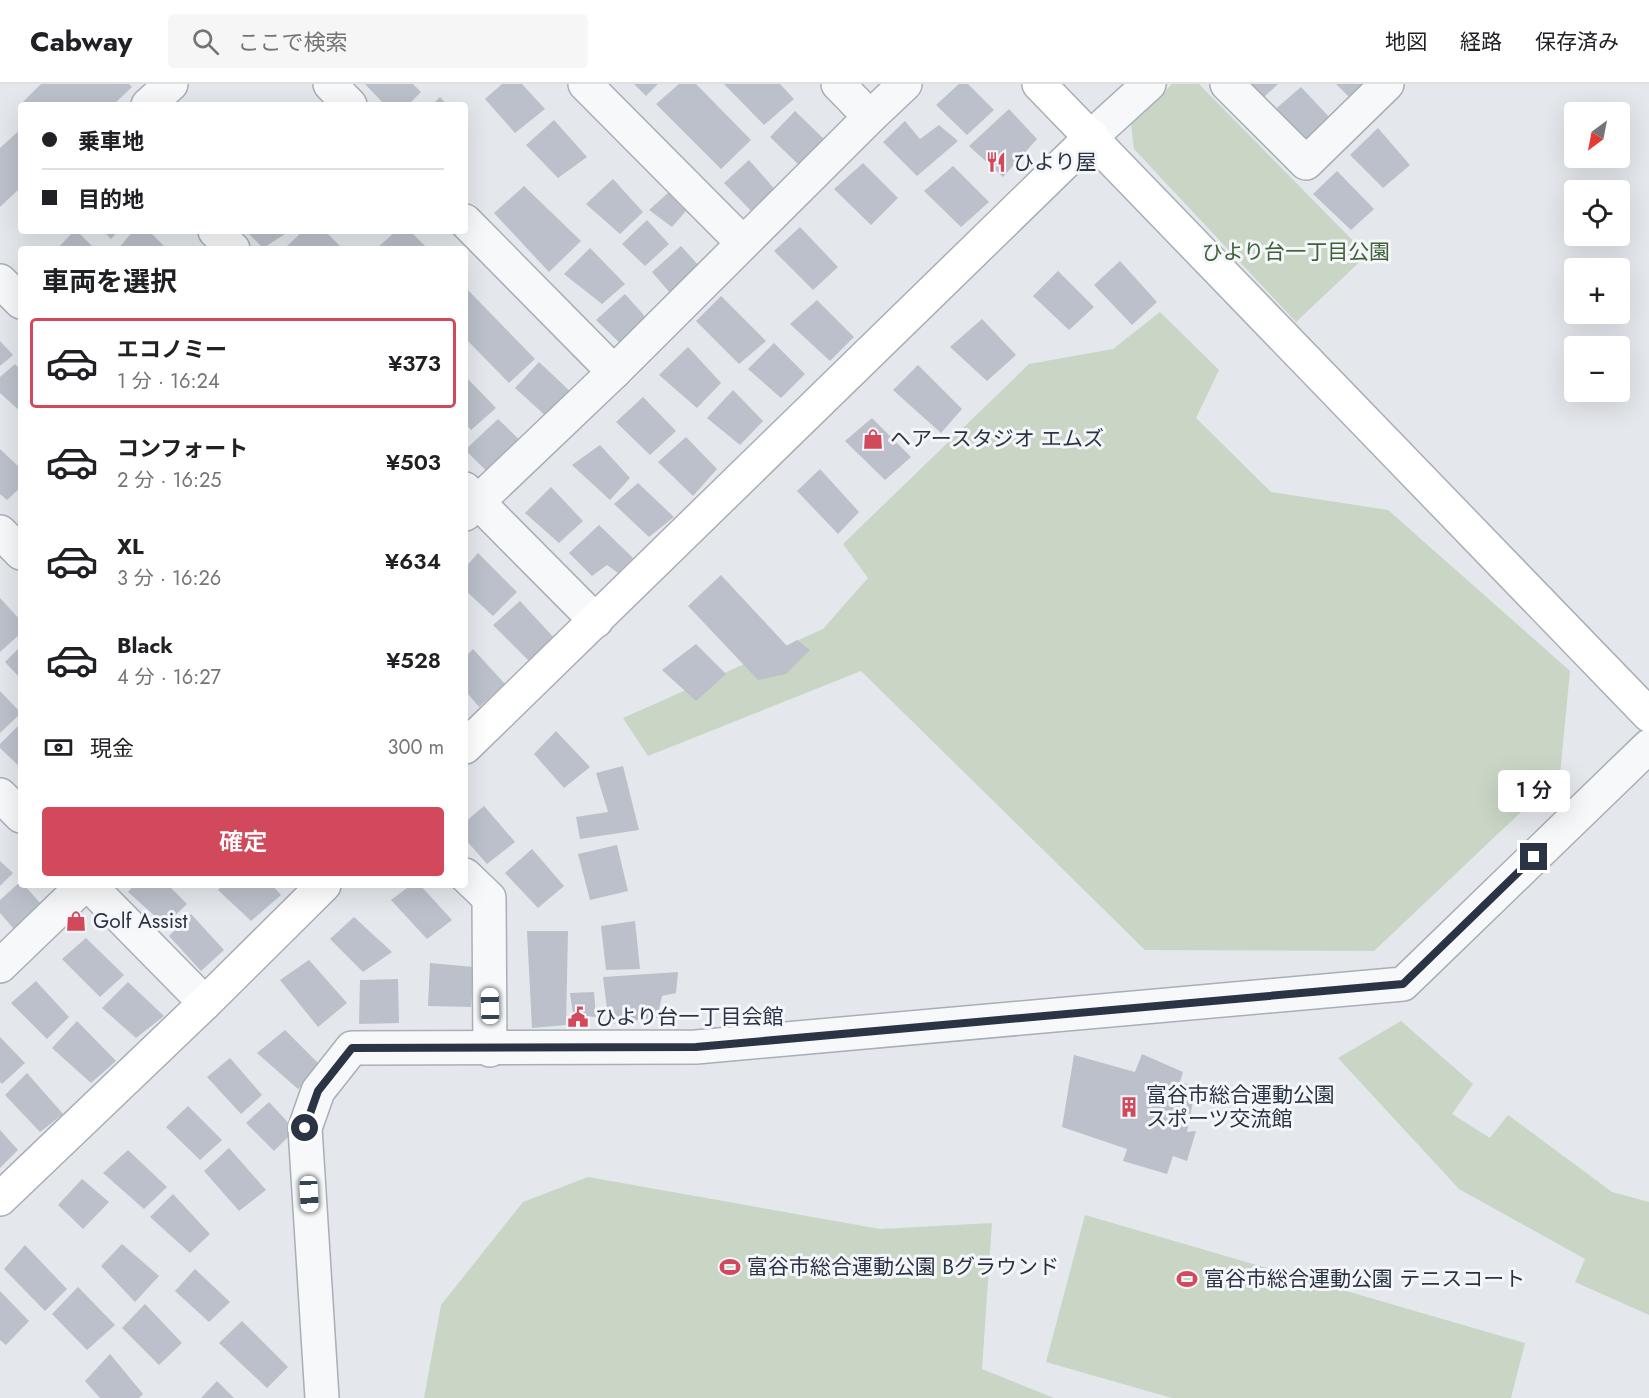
<!DOCTYPE html>
<html lang="ja">
<meta charset="utf-8">
<style>
body{margin:0;font-family:Jost,"Noto Sans JP",sans-serif;background:#f6f6f6;color:#202124;height:100vh;display:flex;flex-direction:column;font-size:22px;white-space:nowrap}
*{box-sizing:border-box;margin:0}
p{font-size:20px;color:#757577}
.icon{flex:none;width:33px;height:33px;fill:none;stroke:currentColor;stroke-width:2;stroke-linecap:round;stroke-linejoin:round}
.map{position:relative;flex:1;overflow:hidden}
.drawer{position:absolute;left:18px;top:162px;width:450px;height:642px;display:flex;flex-direction:column;background:#fff;border-radius:6px;box-shadow:0 6px 24px #0002}
.drawer>*{flex:none}
.top-card{position:absolute;left:18px;top:18px;width:450px;height:132px;border-radius:6px;box-shadow:0 6px 24px #0002;display:grid;align-content:center;height:132px;padding:0 24px;background:#fff}
.needle{width:39px;rotate:212deg}
.controls{position:absolute;left:1564px;top:18px;display:grid;gap:12px}
.controls a{display:grid;place-items:center;width:66px;height:66px;border-radius:6px;background:#fff;box-shadow:0 6px 24px #0002;font-size:30px}
.end{position:absolute;width:27px;height:27px;margin:-14px;border:8px solid #2b3445;background:#fff;box-shadow:0 0 0 3px #fff}
.from{border-radius:50%}
.bubble{position:absolute;height:42px;border-radius:6px;background:#fff;box-shadow:0 6px 24px #0002;font-size:20px;font-weight:600;line-height:42px;text-align:center}
.car{position:absolute;width:18px;height:36px;margin:-18px -9px;border-radius:8px;box-shadow:0 0 4px 2px #0007;background:linear-gradient(#fff 24%,#345 0 40%,#fff 0 76%,#345 0 86%,#fff 0)}
.top-card b{display:flex;align-items:center;gap:21px;height:57px;font-size:22px}
.top-card b+b{border-top:2px solid #e0e0e0}
.top-card i{width:15px;height:15px;background:#202124}
ul{padding:0;list-style:none}
li{display:flex;align-items:center;gap:18px;height:90px;margin:0 12px 9px;padding:0 12px;border:3px solid transparent;border-radius:6px}
li div{flex:1}
li b{display:block;font-size:22px}
li em{font-style:normal;font-weight:600}
li.current{border-color:#d1495b}
li>.icon{width:54px;height:54px;stroke-width:1.5}
h2{padding:0 24px;font-size:27px;line-height:72px}
.pay{display:flex;align-items:center;gap:15px;height:66px;padding:0 24px;font-size:22px}
.pay p{margin-inline-start:auto}
.primary-button{display:flex;gap:12px;margin-top:auto;padding:12px 24px}
.primary-button a{flex:1;height:69px;border-radius:6px;background:#d1495b;color:#fff;font-size:24px;font-weight:600;line-height:69px;text-align:center}
header{display:flex;align-items:center;gap:36px;box-sizing:border-box;height:84px;padding:0 30px;background:#fff;border-bottom:2px solid #e0e0e0}
header strong{font-size:28px}
nav{display:flex;gap:33px;margin-inline-start:auto;font-size:21px}
.search{width:420px;height:54px;background:#f6f6f6;display:flex;align-items:center;gap:15px;box-sizing:border-box;padding:0 21px;border-radius:6px;color:#757577;font-size:22px}
.map>svg:first-child{display:block}
.green{fill:#c9d6c5}
.building{fill:#bbc0ca}
.lines{fill:none;stroke-linecap:round;stroke-linejoin:round}
.street-casing{stroke:#a9aeb7;stroke-width:36}
.secondary-casing{stroke:#a9aeb7;stroke-width:36}
.street{stroke:#f7f8fa;stroke-width:33}
.secondary{stroke:#fff;stroke-width:33}
.route{stroke:#2b3445;stroke-width:8}
.labels{text-anchor:middle;stroke-width:6;stroke-linejoin:round;paint-order:stroke}
.poi-label{font-size:21px;fill:#2b3445;stroke:#f4f6f9;text-anchor:start}
.park-label{font-size:21px;fill:#3f6138;stroke:#f4f6f9}
</style>
<header>
<strong>Cabway</strong>
<div class="search"><svg class="icon" aria-label="search" viewBox="0 0 24 24"><circle cx="10" cy="10" r="6"/><path d="M15 15l6 6"/></svg>ここで検索</div>
<nav><a>地図</a><a>経路</a><a>保存済み</a></nav>
</header>
<div class="map">
<svg width="1649" height="1314" viewBox="0 0 1649 1314">
<rect width="100%" height="100%" fill="#e4e7ec"/>
<!-- green -->
<g class="green">
<path d="M1172 0H1199L1367 171 1296 238 1134 65 1131 40Z"/>
<path d="M1160 228 1219 286 1196 334 1271 408 1388 426 1570 587 1560 691 1374 867 1145 866 861 587 648 672 623 634 823 545 868 494 843 460 1029 280 1113 265Z"/>
<path d="M1401 937 1473 1000 1452 1030 1490 1054 1508 1031 1612 1108 1649 1118V1231L1575 1198 1585 1175 1459 1105 1338 974Z"/>
<path d="M588 1093 880 1145 992 1139 982 1285 1054 1314H424L441 1221 523 1118Z"/>
<path d="M1085 1131 1525 1259 1511 1314H1172L1046 1278Z"/>
</g>
<!-- building -->
<g class="building">
<path d="M41 0H129L132 3 113 21H24L22 19Z"/>
<path d="M365 0H413L421 8 408 21H385Z"/>
<path d="M502 0H522L545 25 515 49 485 15Z"/>
<path d="M634 0H658L646 12Z"/>
<path d="M679 0H696L751 56 721 85 656 20Z"/>
<path d="M724 0H780L794 15 764 41Z"/>
<path d="M959 0H968L994 26 967 51 936 21Z"/>
<path d="M1251 0H1278L1264 13Z"/>
<path d="M1336 0H1370L1352 16Z"/>
<path d="M1301 3 1331 35 1305 58 1272 28Z"/>
<path d="M440 13 447 21H432Z"/>
<path d="M1009 25 1037 55 1003 93 969 62Z"/>
<path d="M795 27 828 59 802 84 770 53Z"/>
<path d="M554 36 587 73 558 94 526 61Z"/>
<path d="M905 37 920 55 939 41 958 57 917 92 883 58Z"/>
<path d="M1378 44 1410 81 1383 104 1350 71Z"/>
<path d="M21 45V103L0 123V64Z"/>
<path d="M749 76 778 109 755 131 724 99Z"/>
<path d="M863 79 898 114 871 141 834 105Z"/>
<path d="M953 82 989 118 961 143 924 107Z"/>
<path d="M1337 87 1374 125 1351 146 1313 110Z"/>
<path d="M613 95 643 128 620 150 586 120Z"/>
<path d="M524 102 581 157 549 188 494 129Z"/>
<path d="M668 109 686 127 672 143 649 126Z"/>
<path d="M647 136 669 160 645 182 622 160Z"/>
<path d="M800 143 838 183 813 206 774 167Z"/>
<path d="M74 147H77L95 165H57Z"/>
<path d="M103 147H118L111 155Z"/>
<path d="M133 147H149L167 165H118Z"/>
<path d="M246 147H290L263 164Z"/>
<path d="M303 147H325L343 165H290L287 162Z"/>
<path d="M396 147H410L428 165H376Z"/>
<path d="M681 162 701 184 671 210 652 188Z"/>
<path d="M590 164 625 200 602 220 564 190Z"/>
<path d="M1120 177 1157 218 1132 241 1094 201Z"/>
<path d="M1058 187 1094 223 1069 246 1033 212Z"/>
<path d="M465 203 535 275 509 299 465 254Z"/>
<path d="M625 210 649 237 621 260 596 236Z"/>
<path d="M721 212 766 257 739 280 696 237Z"/>
<path d="M817 216 854 253 830 277 790 240Z"/>
<path d="M982 235 1016 271 987 297 950 263Z"/>
<path d="M0 257 13 271 0 282Z"/>
<path d="M774 259 805 290 781 314 748 285Z"/>
<path d="M688 263 721 299 697 324 659 291Z"/>
<path d="M539 278 574 311 548 334 515 304Z"/>
<path d="M15 280 21 286V328L0 309V293Z"/>
<path d="M918 281 962 325 941 349 893 306Z"/>
<path d="M465 292 496 324 471 346 465 339Z"/>
<path d="M733 306 763 337 740 361 707 334Z"/>
<path d="M643 313 676 347 650 371 616 338Z"/>
<path d="M872 334 911 373 885 396 845 357Z"/>
<path d="M498 335 528 364 494 394 465 366Z"/>
<path d="M686 353 717 385 693 412 658 378Z"/>
<path d="M600 361 630 394 610 416 572 381Z"/>
<path d="M0 365 21 385V403L7 416 0 410Z"/>
<path d="M820 385 859 428 838 450 797 407Z"/>
<path d="M638 399 674 433 649 453 614 420Z"/>
<path d="M551 403 583 437 559 459 525 429Z"/>
<path d="M599 441 633 474 618 489 607 481 592 492 569 469Z"/>
<path d="M478 469 517 508 493 532 465 506V484Z"/>
<path d="M721 491 787 562 797 556 810 566 786 590 758 596 688 522Z"/>
<path d="M0 514 21 537V549L0 568Z"/>
<path d="M520 517 557 557 531 579 493 541Z"/>
<path d="M696 560 726 590 696 617 662 586Z"/>
<path d="M21 562V595L5 578Z"/>
<path d="M473 565 505 600 479 623 465 606V573Z"/>
<path d="M0 607 21 629 0 649Z"/>
<path d="M21 639V684L0 664V660Z"/>
<path d="M556 647 590 683 564 704 534 670Z"/>
<path d="M623 682 639 746 580 755 576 733 608 728 596 689Z"/>
<path d="M484 722 515 758 487 780 465 755V738Z"/>
<path d="M617 761 628 807 590 816 578 770Z"/>
<path d="M532 765 564 802 538 824 505 789Z"/>
<path d="M0 777 13 789 0 802Z"/>
<path d="M21 797V801H24L50 830 21 853 0 829V816Z"/>
<path d="M134 801H168L187 820 165 841 128 808Z"/>
<path d="M223 801H272L281 811 251 837 218 806Z"/>
<path d="M411 801H420L452 836 427 855 391 816Z"/>
<path d="M191 830 224 866 201 887 169 852Z"/>
<path d="M354 833 392 868 363 888 330 855Z"/>
<path d="M635 837 640 885 606 886 601 842Z"/>
<path d="M527 847H568L566 941 532 944Z"/>
<path d="M86 854 124 891 100 913 62 875Z"/>
<path d="M309 876 347 919 318 943 280 896Z"/>
<path d="M430 879 474 883 471 923 428 922Z"/>
<path d="M678 888 676 909 662 912 657 934 609 940 603 893Z"/>
<path d="M398 895 399 939 359 940 360 896Z"/>
<path d="M36 897 69 933 47 955 11 919Z"/>
<path d="M128 898 164 932 136 954 102 924Z"/>
<path d="M594 908 596 933 573 931 570 909Z"/>
<path d="M77 937 116 977 91 999 52 964Z"/>
<path d="M285 946 322 983 298 1005 257 969Z"/>
<path d="M0 953 25 979 2 1000 0 998Z"/>
<path d="M1142 970 1183 988 1180 998 1196 1002 1187 1048 1196 1047 1187 1077 1173 1072 1167 1090 1123 1077 1127 1065 1062 1043 1074 971 1135 988Z"/>
<path d="M230 974 262 1011 241 1030 207 993Z"/>
<path d="M27 989 63 1030 40 1048 5 1011Z"/>
<path d="M269 1018 295 1046 274 1067 246 1039Z"/>
<path d="M188 1022 222 1056 200 1076 166 1043Z"/>
<path d="M0 1046 18 1066 0 1084Z"/>
<path d="M229 1064 266 1106 239 1127 204 1087Z"/>
<path d="M128 1066 167 1103 144 1125 103 1089Z"/>
<path d="M82 1095 109 1118 83 1145 58 1121Z"/>
<path d="M173 1110 210 1150 190 1169 150 1133Z"/>
<path d="M122 1160 159 1192 135 1218 101 1182Z"/>
<path d="M25 1161 67 1205 45 1227 4 1185Z"/>
<path d="M195 1185 230 1218 209 1238 175 1207Z"/>
<path d="M78 1203 115 1241 87 1266 52 1230Z"/>
<path d="M0 1207 29 1237 6 1261 0 1256Z"/>
<path d="M145 1220 182 1259 159 1281 122 1244Z"/>
<path d="M242 1237 288 1283 267 1304 219 1259Z"/>
<path d="M110 1270 143 1310 139 1314H100L85 1297Z"/>
<path d="M217 1297 234 1314H201Z"/>
</g>
<g class="lines">
<!-- street casing -->
<g class="street-casing">
<g id="street">
<path d="M330 0 350 21"/>
<path d="M585 0 742 158"/>
<path d="M1227 0 1306 79 1387 0"/>
<path d="M148 21 171 0"/>
<path d="M870 33 905 0"/>
<path d="M1092 52 1149 0"/>
<path d="M465 137 614 288"/>
<path d="M215 147 233 165"/>
<path d="M0 197 21 218"/>
<path d="M465 405 596 537"/>
<path d="M465 430 614 288 870 33 838 0"/>
<path d="M0 448 21 469"/>
<path d="M0 711 21 732"/>
<path d="M465 791 489 814 490 966"/>
<path d="M89 801 205 919"/>
<path d="M0 882 84 801"/>
<path d="M322 1314 305 1044 318 1007 352 964 696 963 1403 900 1649 662"/>
</g>
</g>
<!-- secondary casing -->
<g class="secondary-casing">
<g id="secondary">
<path d="M1039 0 1649 631"/>
<path d="M465 663 1092 52"/>
<path d="M0 1115 205 919 324 801"/>
</g>
</g>
<!-- street -->
<use href="#street" class="street"/>
<!-- secondary -->
<use href="#secondary" class="secondary"/>
</g>
<g class="lines">
<!-- route -->
<path class="route" d="M305 1044 318 1007 352 964 696 963 1403 900 1534 773"/>
</g>
<!-- icons -->
<defs>
<g id="restaurant-bare" transform="scale(1.62)"><path d="M-5-6h1v4h1v-4h1v4h1v-4h1v5L-1.5 .5V6h-2V.5L-5-1ZM5-6V6H3V1.5H1.5Q1.5-4 5-6Z" fill="#d1495b" stroke="#f4f6f9" stroke-width="2.5" paint-order="stroke"/></g>
<g id="shop-bare" transform="scale(1.62)"><path d="M-5-2.5h2.3a2.7 3.5 0 0 1 5.4 0H5L5.5 6h-11ZM-1.5-2.5h3a1.5 2.3 0 0 0-3 0Z" fill="#d1495b" stroke="#f4f6f9" stroke-width="2.5" paint-order="stroke"/></g>
<g id="civic-bare" transform="scale(1.62)"><path d="M-.6-6.5H3V-4.5H.6V-3L4-1V1h2V6H-6V1h2V-1L-.6-3ZM-1.2 2.5V6h2.4V2.5Z" fill="#d1495b" stroke="#f4f6f9" stroke-width="2.5" paint-order="stroke"/></g>
<g id="building-bare" transform="scale(1.62)"><path d="M-4-6H4V6H1V3H-1V6H-4ZM-2.5-4.3h1.7v1.8h-1.7ZM.8-4.3h1.7v1.8H.8ZM-2.5-1h1.7V.8h-1.7ZM.8-1h1.7V.8H.8Z" fill="#d1495b" stroke="#f4f6f9" stroke-width="2.5" paint-order="stroke"/></g>
<g id="stadium-bare" transform="scale(1.62)"><path d="M0-5a6.5 5 0 1 0 0 10a6.5 5 0 1 0 0-10ZM-3.5-1.8h7v3.6h-7Z" fill="#d1495b" stroke="#f4f6f9" stroke-width="2.5" paint-order="stroke"/></g>
</defs>
<g fill-rule="evenodd">
<use href="#restaurant-bare" x="996" y="78"/>
<use href="#shop-bare" x="873" y="355"/>
<use href="#shop-bare" x="76" y="837"/>
<use href="#civic-bare" x="578" y="933"/>
<use href="#building-bare" x="1129" y="1023"/>
<use href="#stadium-bare" x="730" y="1183"/>
<use href="#stadium-bare" x="1187" y="1195"/>
</g>
<g class="labels">
<!-- poi labels -->
<g class="poi-label">
<text x="1013" y="85">ひより屋</text>
<text x="890" y="362">ヘアースタジオ エムズ</text>
<text x="93" y="844">Golf Assist</text>
<text x="595" y="940">ひより台一丁目会館</text>
<text x="1146" y="1018">富谷市総合運動公園<tspan x="1146" dy="24">スポーツ交流館</tspan></text>
<text x="747" y="1190">富谷市総合運動公園 Bグラウンド</text>
<text x="1204" y="1202">富谷市総合運動公園 テニスコート</text>
</g>
<!-- park labels -->
<g class="park-label">
<text x="1296" y="175">ひより台一丁目公園</text>
</g>
</g>
</svg>
<div class="controls">
<a><svg class="needle" viewBox="-14 -14 28 28"><path d="M0-13l5 13h-10z" fill="#e53935"/><path d="M0 13l5-13h-10z" fill="#757577"/></svg></a>
<a><svg class="icon" aria-label="locate" viewBox="0 0 24 24"><circle cx="12" cy="12" r="6"/><path d="M12 2v4M12 18v4M2 12h4M18 12h4"/></svg></a>
<a>+</a>
<a>−</a>
</div>
<i class="end from" style="left:305px;top:1044px"></i>
<i class="end" style="left:1534px;top:773px"></i>
<div class="bubble" style="left:1498px;top:686px;width:72px">1 分</div>
<i class="car" style="left:490px;top:922px;rotate:359deg"></i>
<i class="car" style="left:309px;top:1110px;rotate:177deg"></i>
<div class="top-card">
<b><i class="from"></i>乗車地</b>
<b><i></i>目的地</b>
</div>
<section class="drawer">
<h2>車両を選択</h2>
<ul>
<li class="current"><svg class="icon" aria-label="car" viewBox="0 0 24 24"><path d="M5 17H2v-5l4-1 3-4h7l3 4 3 1v5h-3M9 17h6M6 11h13"/><circle cx="7" cy="17" r="2"/><circle cx="17" cy="17" r="2"/></svg><div><b>エコノミー</b><p>1 分 · 16:24</p></div><em>¥373</em></li>
<li><svg class="icon" aria-label="car" viewBox="0 0 24 24"><path d="M5 17H2v-5l4-1 3-4h7l3 4 3 1v5h-3M9 17h6M6 11h13"/><circle cx="7" cy="17" r="2"/><circle cx="17" cy="17" r="2"/></svg><div><b>コンフォート</b><p>2 分 · 16:25</p></div><em>¥503</em></li>
<li><svg class="icon" aria-label="car" viewBox="0 0 24 24"><path d="M5 17H2v-5l4-1 3-4h7l3 4 3 1v5h-3M9 17h6M6 11h13"/><circle cx="7" cy="17" r="2"/><circle cx="17" cy="17" r="2"/></svg><div><b>XL</b><p>3 分 · 16:26</p></div><em>¥634</em></li>
<li><svg class="icon" aria-label="car" viewBox="0 0 24 24"><path d="M5 17H2v-5l4-1 3-4h7l3 4 3 1v5h-3M9 17h6M6 11h13"/><circle cx="7" cy="17" r="2"/><circle cx="17" cy="17" r="2"/></svg><div><b>Black</b><p>4 分 · 16:27</p></div><em>¥528</em></li>
</ul>
<div class="pay"><svg class="icon" aria-label="cash" viewBox="0 0 24 24"><path d="M3 7h18v10H3z"/><circle cx="12" cy="12" r="2"/></svg>現金<p>300 m</p></div>
<div class="primary-button"><a>確定</a></div>
</section>
</div>
